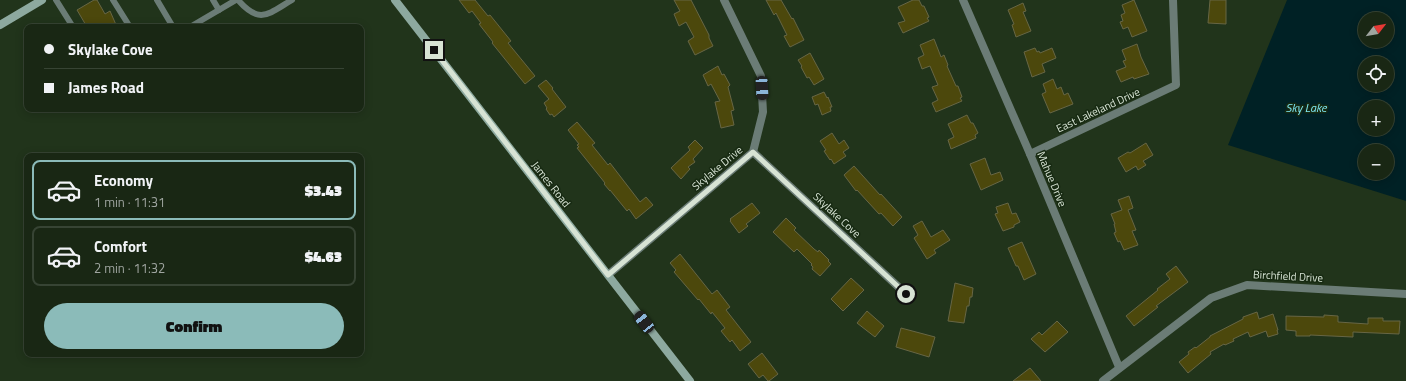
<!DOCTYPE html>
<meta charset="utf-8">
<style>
body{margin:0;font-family:"Titillium Web",sans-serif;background:#222f1d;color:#f1f3f6;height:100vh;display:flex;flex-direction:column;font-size:15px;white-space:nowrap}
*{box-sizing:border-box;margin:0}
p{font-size:13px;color:#9fa5a0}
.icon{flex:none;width:22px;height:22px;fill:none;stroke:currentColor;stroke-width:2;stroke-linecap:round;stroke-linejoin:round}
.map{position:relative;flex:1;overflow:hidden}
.side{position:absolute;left:24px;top:153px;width:340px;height:204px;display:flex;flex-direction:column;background:#192714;border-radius:8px;box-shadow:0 2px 10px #0003,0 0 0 1px #374434}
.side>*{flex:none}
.banner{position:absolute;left:24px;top:24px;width:340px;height:88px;border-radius:8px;box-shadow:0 2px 10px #0003,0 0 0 1px #374434;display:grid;align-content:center;height:88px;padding:0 20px;background:#192714}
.needle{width:26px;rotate:59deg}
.buttons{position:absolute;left:1358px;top:12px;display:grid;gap:8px}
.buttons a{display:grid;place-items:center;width:36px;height:36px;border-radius:50%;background:#192714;box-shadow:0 2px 10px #0003,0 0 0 1px #374434;font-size:20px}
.end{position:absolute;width:18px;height:18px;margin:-9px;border:5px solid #d7e3d4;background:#111;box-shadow:0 0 0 2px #111}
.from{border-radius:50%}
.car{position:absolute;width:12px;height:24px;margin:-12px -6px;border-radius:5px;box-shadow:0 0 3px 1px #0007;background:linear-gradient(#222 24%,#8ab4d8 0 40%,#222 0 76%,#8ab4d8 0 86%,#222 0)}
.banner b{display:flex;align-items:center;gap:14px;height:38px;font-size:15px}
.banner b+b{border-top:1px solid #374434}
.banner i{width:10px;height:10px;background:#f1f3f6}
ul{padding:7px 0 0;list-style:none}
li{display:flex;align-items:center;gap:12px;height:60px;margin:0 8px 6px;padding:0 12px;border:2px solid #374434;border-radius:8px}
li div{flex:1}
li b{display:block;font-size:15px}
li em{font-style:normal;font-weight:800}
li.selected{border-color:#8bbbb9}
li>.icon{width:36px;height:36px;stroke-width:1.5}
.button{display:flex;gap:8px;margin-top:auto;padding:8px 20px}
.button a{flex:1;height:46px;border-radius:24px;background:#8bbbb9;color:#111;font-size:16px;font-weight:800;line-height:46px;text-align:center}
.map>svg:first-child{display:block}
.water{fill:#002125;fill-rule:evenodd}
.building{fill:#4c480c;stroke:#676645}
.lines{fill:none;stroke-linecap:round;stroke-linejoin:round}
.service{stroke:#6b7c76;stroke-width:6}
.minor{stroke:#6b7c76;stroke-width:8}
.secondary{stroke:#8da99f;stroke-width:8}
.route{stroke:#d7e3d4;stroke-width:5}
.labels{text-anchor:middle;stroke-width:3;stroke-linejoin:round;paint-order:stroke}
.street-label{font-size:11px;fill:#d7e3d4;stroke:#172a12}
.water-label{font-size:12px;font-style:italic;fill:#7febf8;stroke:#172a12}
</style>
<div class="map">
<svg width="1406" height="381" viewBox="0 0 1406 381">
<rect width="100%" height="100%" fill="#21341b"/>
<!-- water -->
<path class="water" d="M1287 0H1406V201L1228 145ZM1365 19H1387V41H1365ZM1365 63H1387V85H1365ZM1365 107H1387V129H1365ZM1365 151H1387V173H1365Z"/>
<!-- building -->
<g class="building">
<path d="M94 0H97L105 14 110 11 117 27H87L77 10Z"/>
<path d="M459 0H475L488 16 490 15 511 41 508 43 535 76 525 84 492 43 493 42 479 24 481 23 472 11 469 13Z"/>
<path d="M674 0H691L709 35V38L713 46 695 55 688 41 694 37 686 22 679 26 674 14 680 11Z"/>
<path d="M766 0H781L792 19 793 18 804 40 790 47 784 36 787 35 776 13 774 15Z"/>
<path d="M913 0H919L922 6H924L929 17 927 18 929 21 903 33 898 23 905 21 898 7Z"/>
<path d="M1134 0 1147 31 1132 37 1128 27 1123 29 1120 22 1123 21 1121 15 1125 13 1122 5Z"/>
<path d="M1210 0H1226V24L1208 23Z"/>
<path d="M1023 3 1026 11 1023 12 1031 31 1016 37 1012 25 1014 24 1008 10Z"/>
<path d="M934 39 941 57 944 55 948 65 947 66 956 86H958L962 97 960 98 962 101 936 112 932 103 938 100 932 87 938 85 930 66 922 69 918 58 924 55 920 45Z"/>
<path d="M1137 44 1141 57 1149 74 1134 79 1133 77 1121 82 1116 71 1126 67 1123 61 1126 60 1122 50Z"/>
<path d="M1035 48 1037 52 1039 51 1040 53 1052 48 1056 58 1042 64 1045 72 1032 77 1024 52Z"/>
<path d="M810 53 824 79 814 85 809 77 807 78 801 67 802 66 798 60Z"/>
<path d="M718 66 722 75 724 74 730 85 728 87 734 110 731 111 734 125 721 128 715 102 720 101 711 84 708 86 703 75Z"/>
<path d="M1053 79 1057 89 1061 87 1064 95 1068 93 1073 104 1050 113 1042 94 1046 92 1043 84Z"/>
<path d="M546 80 553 88 552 89 566 107 554 117 552 114 550 115 546 109 547 108 544 103 549 99 538 86Z"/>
<path d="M824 92 827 98 828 97 832 107H830L831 111 822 115 818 104 815 105 812 97Z"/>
<path d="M967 115 971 123H973L978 133 975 135 976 138 951 149 948 140 954 137 948 124Z"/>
<path d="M577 122 595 143 592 145 608 165 610 163 640 202 646 197 653 205 636 219 629 209 627 211 610 190V191L604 184 605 183 577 148 579 147 577 145 579 144 568 130Z"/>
<path d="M832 133 839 144 844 140 849 148 843 152 846 156 834 164 831 159 830 160 824 151 826 150 820 141Z"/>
<path d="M695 140 703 148 693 159 695 162 688 167 690 169 681 179 671 168 690 150 688 147Z"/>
<path d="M1146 143 1153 155 1143 161 1146 165 1138 170 1136 166 1126 172 1118 158 1128 152 1130 153Z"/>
<path d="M985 158 991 175 1000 172 1003 180 981 190 970 164Z"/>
<path d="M854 166 880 195 881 194 902 217 893 226 881 213 879 214 857 190 856 191 844 175Z"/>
<path d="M1129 196 1133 208 1128 210 1136 230 1132 231 1138 245 1124 250 1120 241 1118 242 1114 233 1116 232 1114 224H1115L1111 214 1122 210 1118 200Z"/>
<path d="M752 203 760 213 746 224 748 226 739 233 730 221 731 220 730 219Z"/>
<path d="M1008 203 1012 214 1016 213 1020 222 1014 225V227L1003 231 995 214 998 213 996 207Z"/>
<path d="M786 218 796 228 794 230 814 249 818 252 819 250 829 260 828 261 831 264 820 276 812 269 813 267 811 265 812 264 797 249 794 252 773 232Z"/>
<path d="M922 221 931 237 943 230 950 240 934 250 936 253 927 259 914 238 918 235 913 226Z"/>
<path d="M1022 242 1036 274 1024 280 1018 266H1016L1008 248Z"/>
<path d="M680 254 712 294 717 290 730 307 726 310 751 342 740 351 732 340 730 342 721 331 725 328 712 312 711 314 699 299 698 300 674 272 676 270 670 263Z"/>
<path d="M1176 266 1188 282 1156 306 1158 307 1134 326 1126 316 1158 290 1157 289 1170 279 1166 274Z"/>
<path d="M851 278 864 290 843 311 831 299Z"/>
<path d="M955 283 973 288 972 297H970L969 306H967L964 323 948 321Z"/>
<path d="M867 311 884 326 875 337 857 323Z"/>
<path d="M1257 312 1259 319 1273 314 1278 330H1277L1278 334 1268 337 1266 331 1250 337 1248 332 1233 339 1234 341 1225 345 1224 344 1210 352 1211 354 1188 373 1179 362 1189 354 1188 352 1195 347 1196 348 1210 337V336L1243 319V317Z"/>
<path d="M1324 315 1338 316V322L1368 324V318H1383V321H1400L1399 334 1353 332V337L1310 335V336H1296V331L1286 330V316L1324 317Z"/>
<path d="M1057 321 1068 332 1045 352 1031 339 1039 332 1042 335Z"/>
<path d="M901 328 935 337 929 357 896 347Z"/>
<path d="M762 353 778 374 769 381H768L763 375 759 378 748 364Z"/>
<path d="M1030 368 1041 381H1013Z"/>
</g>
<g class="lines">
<!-- service -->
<g class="service">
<path d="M56 0 73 27"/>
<path d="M113 0 130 27"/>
<path d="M157 0 173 27"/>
<path d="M213 0 219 10"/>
<path d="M238 0C260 25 268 14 292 0"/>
<path d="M190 27 236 0"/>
</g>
<!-- minor -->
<g class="minor">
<path d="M963 0 1030 154 1119 367"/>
<path d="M753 152 906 294"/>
<path d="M1030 154 1176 85 1173 0"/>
<path d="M608 275 753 152 763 112 761 76 724 0"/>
<path d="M1103 381 1211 298 1247 285 1406 294"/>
</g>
<!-- secondary -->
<g class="secondary">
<path d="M395 0 690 381"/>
<path d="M0 25 42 0"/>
</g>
</g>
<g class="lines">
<!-- route -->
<path class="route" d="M434 50 608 275 753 152 906 294"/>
</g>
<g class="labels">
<!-- street labels -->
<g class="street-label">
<text transform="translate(1098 110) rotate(-25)" y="4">East Lakeland Drive</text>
<text transform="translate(717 168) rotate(-40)" y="4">Skylake Drive</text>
<text transform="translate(1052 179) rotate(67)" y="4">Mahue Drive</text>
<text transform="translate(551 184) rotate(52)" y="4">James Road</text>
<text transform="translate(837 215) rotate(43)" y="4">Skylake Cove</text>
<text transform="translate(1288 276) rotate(3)" y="4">Birchfield Drive</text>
</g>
<!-- water labels -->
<g class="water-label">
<text x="1306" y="112">Sky Lake</text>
</g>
</g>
</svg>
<div class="buttons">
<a><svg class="needle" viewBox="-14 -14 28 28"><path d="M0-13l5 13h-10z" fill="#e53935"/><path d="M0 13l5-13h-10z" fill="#9fa5a0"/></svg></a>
<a><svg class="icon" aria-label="locate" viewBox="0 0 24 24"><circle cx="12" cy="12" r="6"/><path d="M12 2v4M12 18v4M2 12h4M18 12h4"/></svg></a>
<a>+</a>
<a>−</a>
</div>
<i class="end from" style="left:906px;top:294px"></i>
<i class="end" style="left:434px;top:50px"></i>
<i class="car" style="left:762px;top:88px;rotate:177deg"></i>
<i class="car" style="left:644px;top:322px;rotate:322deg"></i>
<div class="banner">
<b><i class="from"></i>Skylake Cove</b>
<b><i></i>James Road</b>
</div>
<section class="side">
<ul>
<li class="selected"><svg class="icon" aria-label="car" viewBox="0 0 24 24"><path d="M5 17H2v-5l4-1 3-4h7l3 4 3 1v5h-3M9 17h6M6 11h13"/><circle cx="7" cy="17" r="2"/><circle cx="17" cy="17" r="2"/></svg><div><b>Economy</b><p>1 min · 11:31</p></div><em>$3.43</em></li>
<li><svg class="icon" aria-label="car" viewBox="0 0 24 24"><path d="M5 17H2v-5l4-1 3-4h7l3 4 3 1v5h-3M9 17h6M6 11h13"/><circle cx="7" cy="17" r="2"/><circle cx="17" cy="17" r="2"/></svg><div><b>Comfort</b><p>2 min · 11:32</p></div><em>$4.63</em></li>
</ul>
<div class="button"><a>Confirm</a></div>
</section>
</div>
